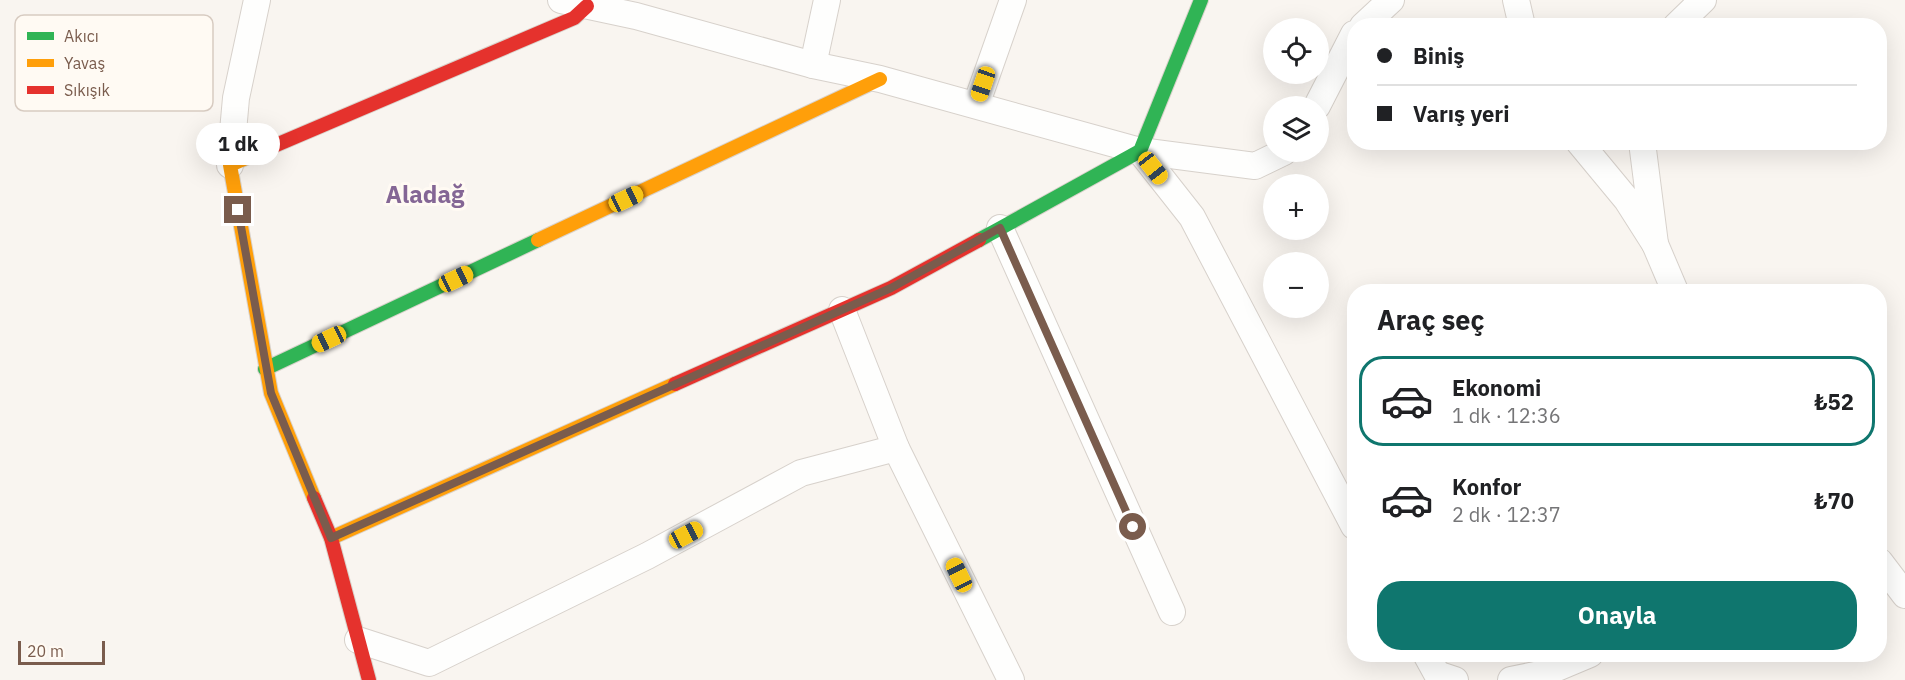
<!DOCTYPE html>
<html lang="tr">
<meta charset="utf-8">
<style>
body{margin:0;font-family:"IBM Plex Sans",sans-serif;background:#f2f2f2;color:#202124;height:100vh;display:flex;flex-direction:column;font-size:22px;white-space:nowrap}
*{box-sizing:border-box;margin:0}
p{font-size:20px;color:#757577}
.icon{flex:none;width:33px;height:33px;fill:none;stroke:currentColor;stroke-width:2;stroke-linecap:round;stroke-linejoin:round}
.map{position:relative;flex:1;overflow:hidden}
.panel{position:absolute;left:1347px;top:284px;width:540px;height:378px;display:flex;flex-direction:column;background:#fff;border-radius:24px;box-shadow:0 6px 24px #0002}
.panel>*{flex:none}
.top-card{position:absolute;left:1347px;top:18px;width:540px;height:132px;border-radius:24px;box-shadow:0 6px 24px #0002;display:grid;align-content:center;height:132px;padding:0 30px;background:#fff}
.controls{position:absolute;left:1263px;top:18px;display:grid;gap:12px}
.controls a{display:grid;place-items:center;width:66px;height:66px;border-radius:50%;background:#fff;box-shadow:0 6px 24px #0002;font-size:30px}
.scale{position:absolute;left:18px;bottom:15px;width:87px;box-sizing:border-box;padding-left:6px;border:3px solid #7a5c4d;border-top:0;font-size:16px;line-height:21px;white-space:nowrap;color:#7a5c4d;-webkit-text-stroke:4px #fffaf3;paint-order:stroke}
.end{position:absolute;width:27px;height:27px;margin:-14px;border:8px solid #7a5c4d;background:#fff;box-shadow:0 0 0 3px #fff}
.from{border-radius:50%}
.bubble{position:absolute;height:42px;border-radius:21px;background:#fff;box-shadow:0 6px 24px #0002;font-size:20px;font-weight:700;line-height:42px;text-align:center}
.car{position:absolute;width:18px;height:36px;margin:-18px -9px;border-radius:8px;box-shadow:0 0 4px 2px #0007;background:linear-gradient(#f5c518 24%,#345 0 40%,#f5c518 0 76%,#345 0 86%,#f5c518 0)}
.top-card b{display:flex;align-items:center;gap:21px;height:57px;font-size:22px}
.top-card b+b{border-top:2px solid #e0e0e0}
.top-card i{width:15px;height:15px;background:#202124}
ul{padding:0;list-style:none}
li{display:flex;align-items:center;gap:18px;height:90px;margin:0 12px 9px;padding:0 18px;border:3px solid transparent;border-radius:24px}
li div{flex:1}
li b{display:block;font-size:22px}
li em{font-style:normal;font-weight:700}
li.current{border-color:#0f766e}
li>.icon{width:54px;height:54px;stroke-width:1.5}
h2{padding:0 30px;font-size:27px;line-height:72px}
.primary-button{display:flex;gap:12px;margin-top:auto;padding:12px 30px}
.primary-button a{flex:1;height:69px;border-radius:24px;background:#0f766e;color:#fff;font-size:24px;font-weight:700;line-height:69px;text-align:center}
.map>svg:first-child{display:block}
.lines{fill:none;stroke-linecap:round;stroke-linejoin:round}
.street-casing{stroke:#d7d1cb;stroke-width:28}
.fast-casing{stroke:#d9d2cb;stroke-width:16}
.slow-casing{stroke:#d9d2cb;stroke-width:16}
.jam-casing{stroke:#d9d2cb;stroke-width:16}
.street{stroke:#fefefd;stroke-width:26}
.fast{stroke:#30b455;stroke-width:14}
.slow{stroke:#ff9f0a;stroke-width:14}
.jam{stroke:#e5322d;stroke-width:14}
.route{stroke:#7a5c4d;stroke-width:8}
.labels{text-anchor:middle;stroke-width:6;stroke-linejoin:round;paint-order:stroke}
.district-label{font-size:24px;font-weight:bold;fill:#846695;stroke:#fffaf3}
.key{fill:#fffaf3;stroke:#d7cbc1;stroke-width:1.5}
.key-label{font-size:16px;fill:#7a5c4d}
</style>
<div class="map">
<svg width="1905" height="680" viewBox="0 0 1905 680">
<rect width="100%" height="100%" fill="#f9f5f0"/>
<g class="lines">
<!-- street casing -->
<g class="street-casing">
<g id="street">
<path d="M561 0 636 16 813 65 880 79 1140 151 1255 166 1284 152"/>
<path d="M1516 0 1522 26"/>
<path d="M1363 26 1391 0"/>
<path d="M1676 26 1703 0"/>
<path d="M813 65 827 0"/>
<path d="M976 105 1013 0"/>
<path d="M1317 106 1354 34"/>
<path d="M1579 142 1627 200 1655 244 1642 142"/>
<path d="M1140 151 1192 217 1354 526"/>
<path d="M230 165 236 98 257 0"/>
<path d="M1000 228 1172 612"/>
<path d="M1655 244 1675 291"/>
<path d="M842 310 896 448 1011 680"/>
<path d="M1880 562 1905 595"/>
<path d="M358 640 429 663 647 556 801 473 896 448"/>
<path d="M1426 654 1437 674 1455 680"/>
<path d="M1511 680 1545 673 1590 654"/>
</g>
</g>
<!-- fast casing -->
<g class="fast-casing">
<g id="fast">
<path d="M979 240 1140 151 1201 0"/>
<path d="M265 369 538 240"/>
</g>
</g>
<!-- slow casing -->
<g class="slow-casing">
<g id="slow">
<path d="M255 154 230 165 271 393 314 498"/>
<path d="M538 240 880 79"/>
<path d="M331 538 675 384"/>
</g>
</g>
<!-- jam casing -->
<g class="jam-casing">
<g id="jam">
<path d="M255 154 574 18 587 6"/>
<path d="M675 384 891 288 979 240"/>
<path d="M314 498 331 538 369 680"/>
</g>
</g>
<!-- street -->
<use href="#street" class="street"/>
<!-- fast -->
<use href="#fast" class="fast"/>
<!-- slow -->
<use href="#slow" class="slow"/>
<!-- jam -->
<use href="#jam" class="jam"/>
</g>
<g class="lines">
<!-- route -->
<path class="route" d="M238 210 271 393 331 538 891 288 1000 228 1133 527"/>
</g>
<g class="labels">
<!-- district labels -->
<g class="district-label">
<text x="425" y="203">Aladağ</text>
</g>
</g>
<!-- legend -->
<rect x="15" y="15" width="198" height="96" rx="9" class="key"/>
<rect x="27" y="32" width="27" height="8" fill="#30b455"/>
<rect x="27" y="59" width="27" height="8" fill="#ff9f0a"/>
<rect x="27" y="86" width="27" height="8" fill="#e5322d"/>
<g class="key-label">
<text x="64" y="42">Akıcı</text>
<text x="64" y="69">Yavaş</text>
<text x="64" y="96">Sıkışık</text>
</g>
</svg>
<div class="controls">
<a><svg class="icon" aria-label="locate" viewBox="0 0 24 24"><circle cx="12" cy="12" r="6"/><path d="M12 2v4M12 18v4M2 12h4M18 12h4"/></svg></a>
<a><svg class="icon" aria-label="layers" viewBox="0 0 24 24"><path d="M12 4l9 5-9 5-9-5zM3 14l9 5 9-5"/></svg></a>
<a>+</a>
<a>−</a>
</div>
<div class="scale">20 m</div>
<i class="end from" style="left:1133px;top:527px"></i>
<i class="end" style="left:238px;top:210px"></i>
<div class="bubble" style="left:196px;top:123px;width:84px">1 dk</div>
<i class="car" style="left:983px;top:84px;rotate:199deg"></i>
<i class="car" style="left:1153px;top:168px;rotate:142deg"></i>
<i class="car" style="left:626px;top:199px;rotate:65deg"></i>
<i class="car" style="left:456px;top:279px;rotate:65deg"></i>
<i class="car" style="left:329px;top:339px;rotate:245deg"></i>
<i class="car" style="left:686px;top:535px;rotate:62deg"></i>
<i class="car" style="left:959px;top:575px;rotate:334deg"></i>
<div class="top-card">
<b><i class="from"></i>Biniş</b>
<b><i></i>Varış yeri</b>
</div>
<section class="panel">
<h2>Araç seç</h2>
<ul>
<li class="current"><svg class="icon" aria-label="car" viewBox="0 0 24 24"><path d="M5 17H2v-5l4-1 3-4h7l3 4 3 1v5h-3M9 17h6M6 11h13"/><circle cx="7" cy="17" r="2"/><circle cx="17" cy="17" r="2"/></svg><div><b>Ekonomi</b><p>1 dk · 12:36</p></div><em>₺52</em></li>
<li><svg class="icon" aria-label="car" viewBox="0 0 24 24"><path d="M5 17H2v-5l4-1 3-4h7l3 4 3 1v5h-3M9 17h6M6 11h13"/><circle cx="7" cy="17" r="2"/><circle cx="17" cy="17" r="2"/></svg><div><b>Konfor</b><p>2 dk · 12:37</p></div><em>₺70</em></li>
</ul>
<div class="primary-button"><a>Onayla</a></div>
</section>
</div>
